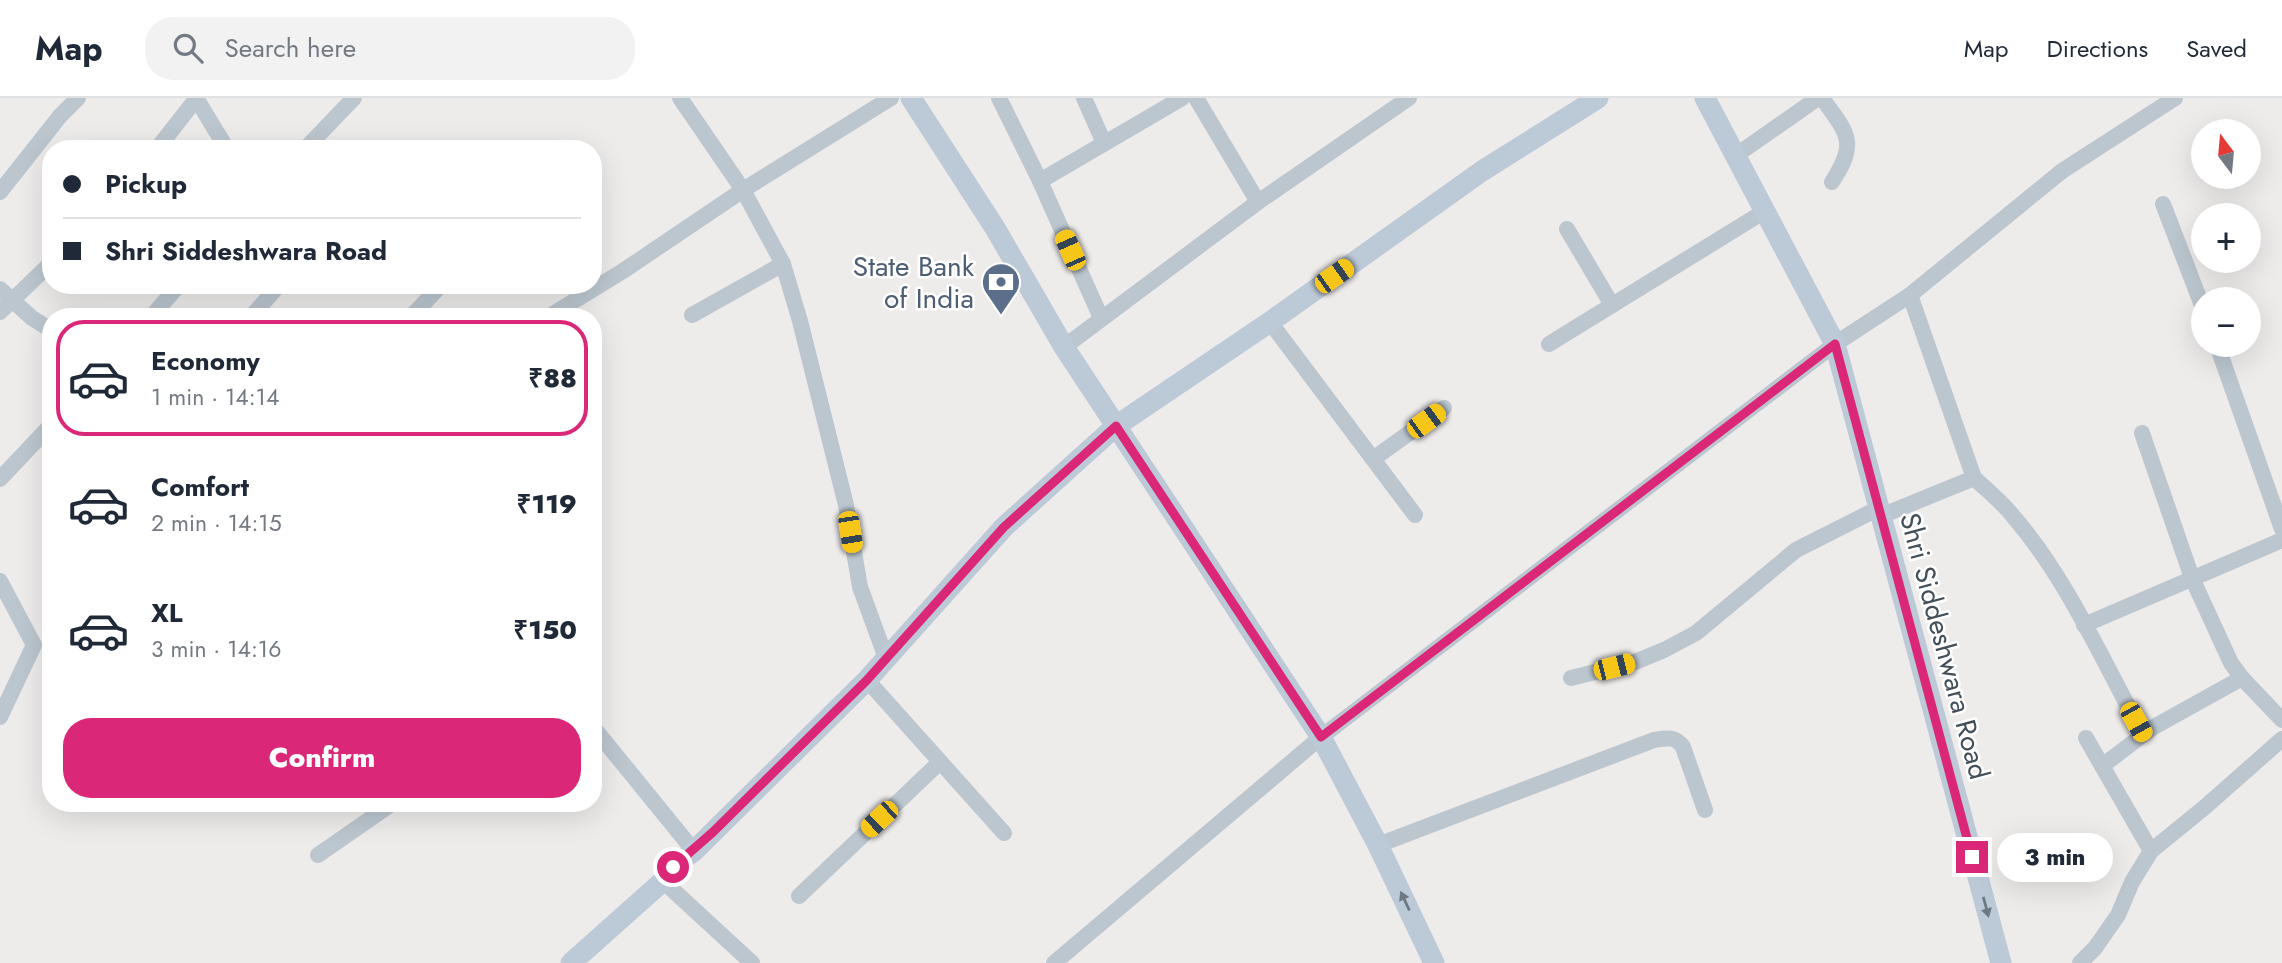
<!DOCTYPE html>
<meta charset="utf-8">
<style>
body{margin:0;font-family:Jost,sans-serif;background:#f2f2f3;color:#1f2937;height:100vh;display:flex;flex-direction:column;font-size:26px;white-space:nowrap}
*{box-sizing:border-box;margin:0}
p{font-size:23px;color:#747a83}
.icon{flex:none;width:38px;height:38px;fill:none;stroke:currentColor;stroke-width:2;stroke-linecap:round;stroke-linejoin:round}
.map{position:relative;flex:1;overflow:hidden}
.drawer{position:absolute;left:42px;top:210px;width:560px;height:504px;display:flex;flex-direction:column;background:#fff;border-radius:28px;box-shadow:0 7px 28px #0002}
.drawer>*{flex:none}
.hud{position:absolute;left:42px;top:42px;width:560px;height:154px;border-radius:28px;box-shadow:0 7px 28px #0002;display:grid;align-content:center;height:154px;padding:0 21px;background:#fff}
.needle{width:46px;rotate:344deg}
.buttons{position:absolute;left:2191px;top:21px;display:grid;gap:14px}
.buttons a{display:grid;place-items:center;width:70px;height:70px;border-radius:50%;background:#fff;box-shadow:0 7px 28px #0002;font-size:35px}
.end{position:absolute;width:32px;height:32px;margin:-16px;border:9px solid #db2777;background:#fff;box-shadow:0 0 0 4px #fff}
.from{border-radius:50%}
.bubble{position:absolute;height:49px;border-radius:24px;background:#fff;box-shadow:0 7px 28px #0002;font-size:23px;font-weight:800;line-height:49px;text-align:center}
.car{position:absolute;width:21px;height:42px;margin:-21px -10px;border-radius:9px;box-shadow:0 0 5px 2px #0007;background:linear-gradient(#f5c518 24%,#345 0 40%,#f5c518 0 76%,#345 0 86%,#f5c518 0)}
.hud b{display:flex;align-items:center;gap:24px;height:66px;font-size:26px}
.hud b+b{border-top:2px solid #e0e1e3}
.hud i{width:18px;height:18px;background:#1f2937}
ul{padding:12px 0 0;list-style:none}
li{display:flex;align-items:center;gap:21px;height:116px;margin:0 14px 10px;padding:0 7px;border:4px solid transparent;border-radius:28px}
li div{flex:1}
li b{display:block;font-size:26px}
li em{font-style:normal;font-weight:800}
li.current{border-color:#db2777}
li>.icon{width:63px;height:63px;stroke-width:1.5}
.primary-button{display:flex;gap:14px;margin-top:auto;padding:14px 21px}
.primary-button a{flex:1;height:80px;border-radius:28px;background:#db2777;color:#fff;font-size:28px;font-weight:800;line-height:80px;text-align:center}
header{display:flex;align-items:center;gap:42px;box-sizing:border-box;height:98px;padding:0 35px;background:#fff;border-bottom:2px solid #e0e1e3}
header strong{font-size:33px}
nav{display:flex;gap:38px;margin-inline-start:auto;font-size:24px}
.search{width:490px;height:63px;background:#f2f2f3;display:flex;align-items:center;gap:18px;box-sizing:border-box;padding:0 24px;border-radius:28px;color:#747a83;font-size:26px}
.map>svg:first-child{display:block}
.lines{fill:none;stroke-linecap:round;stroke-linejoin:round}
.street{stroke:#bbc6cf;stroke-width:16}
.secondary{stroke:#bcc9d6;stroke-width:21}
.oneway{fill:#6d7a85}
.route{stroke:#db2777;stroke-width:9}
.labels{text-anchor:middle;stroke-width:5;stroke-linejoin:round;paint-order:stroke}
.service-label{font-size:28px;fill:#4e5e75;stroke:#fff;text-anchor:end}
.street-label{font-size:28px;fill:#434f59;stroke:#fff}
</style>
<header>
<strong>Map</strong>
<div class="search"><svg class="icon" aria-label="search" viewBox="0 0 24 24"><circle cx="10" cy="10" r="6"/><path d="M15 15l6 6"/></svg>Search here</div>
<nav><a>Map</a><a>Directions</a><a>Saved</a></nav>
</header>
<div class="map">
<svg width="2282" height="865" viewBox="0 0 2282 865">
<rect width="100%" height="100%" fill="#eeebeb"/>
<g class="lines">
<!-- street -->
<g class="street">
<path d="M196 0 227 51"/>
<path d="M680 0 743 92 783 166 800 223 846 407 860 489 886 560"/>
<path d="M999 0 1040 83 1101 220"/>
<path d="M1084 0 1104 45"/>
<path d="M1196 0 1258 104"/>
<path d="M1822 0C1848 36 1858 44 1832 84"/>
<path d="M157 51 196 1"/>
<path d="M305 51 354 0"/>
<path d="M1735 58 1818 0"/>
<path d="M1040 83 1182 0"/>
<path d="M0 94 60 18 78 0"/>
<path d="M2163 106 2203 210"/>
<path d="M1567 131 1612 207"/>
<path d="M0 191 32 220 51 232"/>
<path d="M1910 197 1974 380"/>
<path d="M0 214 51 165"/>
<path d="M692 217 783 166"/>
<path d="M151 219 179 187"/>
<path d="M251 219 279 187"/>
<path d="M411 219 441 187"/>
<path d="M548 219 623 173 743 92 891 0"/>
<path d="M1270 224 1415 417"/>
<path d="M1549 246 1765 113"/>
<path d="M2217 247 2282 431"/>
<path d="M1064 249 1258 104 1409 0"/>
<path d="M2142 335 2192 480 2231 565 2242 580 2282 622"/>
<path d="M1373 361 1444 310"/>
<path d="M0 381 51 327"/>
<path d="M1881 418 1974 380C1987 392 2002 404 2013 418 2068 482 2102 562 2143 636"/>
<path d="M0 483 34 547 0 619"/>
<path d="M2084 527 2282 442"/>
<path d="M1571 580 1635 564 1664 552 1696 535 1796 452 1879 410"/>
<path d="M867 582 1004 735"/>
<path d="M593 629 694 753"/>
<path d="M2086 640 2151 753"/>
<path d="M2102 668 2152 630 2242 580"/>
<path d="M1378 747 1654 642C1667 640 1675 638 1683 649L1705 712"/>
<path d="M318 757 393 705"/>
<path d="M663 783 752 865"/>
<path d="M799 798 940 664"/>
<path d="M1054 865 1321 639 1835 246 1910 197 2062 73 2175 0"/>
<path d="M2080 865 2095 850 2118 817 2132 784 2151 753 2205 709 2282 641"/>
</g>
<!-- secondary -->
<g class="secondary">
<path d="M911 0 995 130 1064 249 1321 639 1378 747 1434 865"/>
<path d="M1705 0 1835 246 2001 865"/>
<path d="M571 865 663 783 673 769 694 753 867 582 1004 429 1116 328 1270 224 1482 73 1598 0"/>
</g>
</g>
<!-- one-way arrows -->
<defs><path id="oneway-solid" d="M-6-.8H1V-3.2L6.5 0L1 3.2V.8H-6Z" transform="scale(1.75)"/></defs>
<g class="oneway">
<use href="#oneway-solid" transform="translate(1405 803) rotate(-115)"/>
<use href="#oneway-solid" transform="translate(1986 809) rotate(75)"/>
</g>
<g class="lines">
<!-- route -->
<path class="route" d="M673 769 713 734 867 582 1004 429 1116 328 1321 639 1835 246 1972 759"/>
</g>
<!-- icons -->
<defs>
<g id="bank-pin" transform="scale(2.0125)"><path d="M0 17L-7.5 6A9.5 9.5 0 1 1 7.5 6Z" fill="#5c6f8a" stroke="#fff"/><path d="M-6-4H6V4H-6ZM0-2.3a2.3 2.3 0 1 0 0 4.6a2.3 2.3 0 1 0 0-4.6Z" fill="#fff"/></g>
</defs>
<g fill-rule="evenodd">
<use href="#bank-pin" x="1001" y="184"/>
</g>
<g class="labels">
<!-- service labels -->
<g class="service-label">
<text x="974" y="178">State Bank<tspan x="974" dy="32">of India</tspan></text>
</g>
<!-- street labels -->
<g class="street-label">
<text transform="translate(1945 548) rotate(75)" y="10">Shri Siddeshwara Road</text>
</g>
</g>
</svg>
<div class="buttons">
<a><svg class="needle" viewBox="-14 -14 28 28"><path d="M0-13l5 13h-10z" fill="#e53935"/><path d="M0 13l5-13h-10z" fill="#747a83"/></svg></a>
<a>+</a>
<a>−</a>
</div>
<i class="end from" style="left:673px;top:769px"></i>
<i class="end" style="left:1972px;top:759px"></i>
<div class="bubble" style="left:1997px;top:735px;width:116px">3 min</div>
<i class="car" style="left:1070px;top:152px;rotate:336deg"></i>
<i class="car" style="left:1334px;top:178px;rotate:55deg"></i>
<i class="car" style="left:1426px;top:323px;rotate:54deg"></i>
<i class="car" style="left:850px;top:434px;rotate:171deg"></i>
<i class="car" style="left:1614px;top:569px;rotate:76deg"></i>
<i class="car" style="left:2136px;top:624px;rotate:151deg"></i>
<i class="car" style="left:879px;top:721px;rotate:227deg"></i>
<div class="hud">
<b><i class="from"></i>Pickup</b>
<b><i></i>Shri Siddeshwara Road</b>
</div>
<section class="drawer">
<ul>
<li class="current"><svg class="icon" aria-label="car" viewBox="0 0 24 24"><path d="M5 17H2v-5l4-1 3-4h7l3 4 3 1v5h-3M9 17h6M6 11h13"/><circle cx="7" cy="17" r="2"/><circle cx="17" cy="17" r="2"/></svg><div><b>Economy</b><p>1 min · 14:14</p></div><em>₹88</em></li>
<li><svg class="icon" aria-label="car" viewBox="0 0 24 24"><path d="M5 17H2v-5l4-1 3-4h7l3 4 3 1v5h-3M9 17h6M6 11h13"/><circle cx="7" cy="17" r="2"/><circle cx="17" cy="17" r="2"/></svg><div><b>Comfort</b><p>2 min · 14:15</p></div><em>₹119</em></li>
<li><svg class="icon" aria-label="car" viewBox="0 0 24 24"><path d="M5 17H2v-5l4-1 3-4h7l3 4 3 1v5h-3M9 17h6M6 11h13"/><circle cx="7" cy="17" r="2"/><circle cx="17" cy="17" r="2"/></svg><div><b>XL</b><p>3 min · 14:16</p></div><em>₹150</em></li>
</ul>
<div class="primary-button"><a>Confirm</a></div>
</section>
</div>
